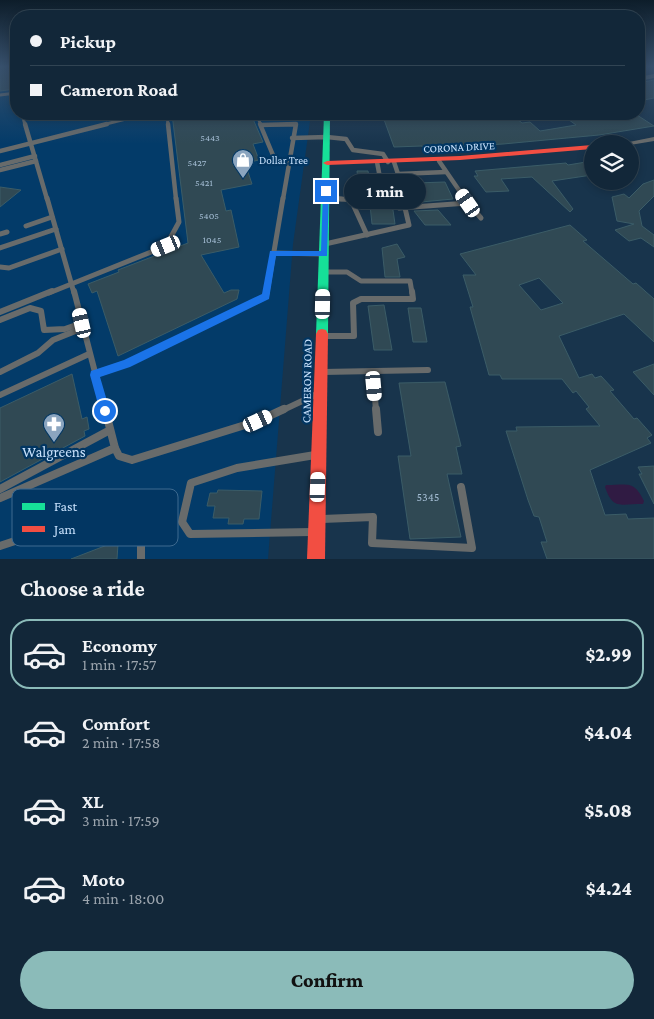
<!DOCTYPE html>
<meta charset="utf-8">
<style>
body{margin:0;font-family:"Crimson Pro",serif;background:#1f3344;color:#f1f3f6;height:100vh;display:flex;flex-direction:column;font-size:19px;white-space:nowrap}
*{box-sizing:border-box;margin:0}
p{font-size:16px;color:#9ca5ae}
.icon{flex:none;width:28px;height:28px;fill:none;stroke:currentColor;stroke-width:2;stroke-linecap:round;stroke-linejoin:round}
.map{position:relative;height:559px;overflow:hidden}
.details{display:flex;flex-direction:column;background:#122739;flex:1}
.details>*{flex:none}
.banner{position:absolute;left:10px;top:10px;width:635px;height:110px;border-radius:20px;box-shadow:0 2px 8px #0003,0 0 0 1px #314453;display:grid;align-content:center;height:110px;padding:0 20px;background:#122739}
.fabs{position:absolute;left:584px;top:135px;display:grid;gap:10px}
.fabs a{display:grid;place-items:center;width:55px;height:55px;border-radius:50%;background:#122739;box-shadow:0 2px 8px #0003,0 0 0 1px #314453;font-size:25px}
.end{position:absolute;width:22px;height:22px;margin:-11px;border:6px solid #1a73e8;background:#fff;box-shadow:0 0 0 2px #fff}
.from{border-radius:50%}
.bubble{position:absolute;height:35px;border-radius:18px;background:#122739;box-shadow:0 2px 8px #0003,0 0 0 1px #314453;font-size:16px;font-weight:800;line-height:35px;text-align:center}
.car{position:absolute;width:15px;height:30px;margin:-15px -8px;border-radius:6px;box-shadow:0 0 4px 1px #0007;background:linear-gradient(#fff 24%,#345 0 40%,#fff 0 76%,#345 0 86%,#fff 0)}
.banner b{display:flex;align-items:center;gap:18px;height:48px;font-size:19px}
.banner b+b{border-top:1px solid #314453}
.banner i{width:12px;height:12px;background:#f1f3f6}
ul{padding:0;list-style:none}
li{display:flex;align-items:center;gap:15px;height:70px;margin:0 10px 8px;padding:0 10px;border:2px solid transparent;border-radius:20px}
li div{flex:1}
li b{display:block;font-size:19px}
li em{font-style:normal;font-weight:800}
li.current{border-color:#8bbbb9}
li>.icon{width:45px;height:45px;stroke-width:1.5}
h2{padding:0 20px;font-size:22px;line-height:60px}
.cta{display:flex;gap:10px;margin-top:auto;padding:10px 20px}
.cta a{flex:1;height:58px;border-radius:30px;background:#8bbbb9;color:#111;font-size:20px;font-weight:800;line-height:58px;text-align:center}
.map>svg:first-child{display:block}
.built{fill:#033b69}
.water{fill:#301b43}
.building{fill:#304954;stroke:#3b5c67;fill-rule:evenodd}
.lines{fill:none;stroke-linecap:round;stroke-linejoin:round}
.lane-far4{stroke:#686b6b;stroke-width:3}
.lane-far3{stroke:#686b6b;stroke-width:4.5}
.lane-far2{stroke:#686b6b;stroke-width:5}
.lane-far1{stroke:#686b6b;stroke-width:6}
.lane{stroke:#686b6b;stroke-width:8}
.street{fill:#686b6b;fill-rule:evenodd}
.fast{fill:#16e098;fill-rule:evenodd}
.jam{fill:#f24e42;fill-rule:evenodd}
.route{fill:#1a73e8}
.labels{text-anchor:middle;stroke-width:4.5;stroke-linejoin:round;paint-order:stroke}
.number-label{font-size:10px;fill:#a3bcd3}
.far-street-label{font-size:11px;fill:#c9e2fd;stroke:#023662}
.far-poi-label{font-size:11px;fill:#c9e2fd;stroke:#023662;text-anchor:start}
.street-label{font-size:12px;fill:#c9e2fd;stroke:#023662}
.near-number-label{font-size:12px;fill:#a3bcd3}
.near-poi-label{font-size:15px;fill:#c9e2fd;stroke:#023662}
.key{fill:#023662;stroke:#3e6a90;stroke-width:1}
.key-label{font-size:14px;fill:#c9e2fd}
</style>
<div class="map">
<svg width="654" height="559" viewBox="0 0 654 559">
<rect width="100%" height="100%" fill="#18344c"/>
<!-- built -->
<path class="built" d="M0 66H16V114H311L293 244 268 559H0Z"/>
<!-- water -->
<path class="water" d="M606 485C628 485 634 480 644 501L643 504C620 504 613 510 605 487Z"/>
<!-- building -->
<g class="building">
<path d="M0 66H16V89L0 91Z"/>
<path d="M654 80V98L639 101V83Z"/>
<path d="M172 114H242L244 120 253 119 263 142 253 144 259 160 245 163 252 184 221 190 226 211 231 210 239 247 201 255 224 293 231 290H239L237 299 118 356 97 291 92 293 88 284 119 272 118 270 188 243Z"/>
<path d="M382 114H496L501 119 516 118 522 123 530 122 540 131 576 125 561 114H608L609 120 637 115 654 126 599 135 503 144 423 149 422 146 394 147Z"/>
<path d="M592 161V175L552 181 573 209 570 212 532 177 501 179 509 191 486 192 474 176H478L475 171 566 163 568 165Z"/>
<path d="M357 171H368L370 184H377L380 197H370L369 194H356L355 179H358Z"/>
<path d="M654 180V196L639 211 642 226 654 235V247L641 238 629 241 615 230 634 224 617 221 612 197 624 194 629 198 643 184Z"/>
<path d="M445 182 453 199 400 204 389 199 385 184Z"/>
<path d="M0 187 21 190 0 207Z"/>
<path d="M370 205 384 206 393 210 395 224H372Z"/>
<path d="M438 210 451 225H425L414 211Z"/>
<path d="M570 225 587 240 583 241 633 284 636 283 654 299V342L624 314 559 336 579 378 592 374 595 378 601 376 614 390 610 391 634 419 637 418 652 435 647 438 651 443 590 470 605 515 626 514 628 519 654 518V559H547L541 542H547L539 517 534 516 528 500 506 431H517L516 427 600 426 586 409 589 407 576 391 573 393 562 379H502L500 375H489L470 307H473L463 275H476L460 254ZM539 278 563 303 541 310 519 285Z"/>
<path d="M397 244 405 257 397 259 400 277H385L382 248Z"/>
<path d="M384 305 392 350H374L368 306Z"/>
<path d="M408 308H421L427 342H413Z"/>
<path d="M654 364V395L633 372Z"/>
<path d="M72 374 82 419 87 417 89 429 84 431 85 436 0 482V408Z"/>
<path d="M445 382 461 446 456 447 462 474H447L461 537 410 539 398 456H411L399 383Z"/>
<path d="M654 466V504L639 474H642L638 467Z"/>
<path d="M218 490 262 491 259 519H244L243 524H228L229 518H213L215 506H207L210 493H217Z"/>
<path d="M126 530 125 541 118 544 117 559H71L115 542V533Z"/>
</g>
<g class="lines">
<!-- lane-far4 -->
<g class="lane-far4">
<path d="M0 95 16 93"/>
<path d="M22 114 25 125"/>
<path d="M167 114 168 125"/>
<path d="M256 114 261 125"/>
<path d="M102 125 146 114"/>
<path d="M261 125H296"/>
</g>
<!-- lane-far3 -->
<g class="lane-far3">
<path d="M25 124 47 199"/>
<path d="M168 124 176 199"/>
<path d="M260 124 275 160 288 164"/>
<path d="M261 125 296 124 283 199"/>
<path d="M292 138 327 137 346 139 353 150 383 154 388 162"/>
<path d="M0 151 107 124"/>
<path d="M439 161 465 199"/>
<path d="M377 162 384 199"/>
<path d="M394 162 398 174 446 172"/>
<path d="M0 165 35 156"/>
<path d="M0 170 36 161"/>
<path d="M326 198 342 199"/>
</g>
<!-- lane-far2 -->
<g class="lane-far2">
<path d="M47 198 74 293"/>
<path d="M326 198 385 202 399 208 468 203 464 198"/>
<path d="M384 198 385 202"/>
<path d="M351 200 367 235"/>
<path d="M468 203 481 218"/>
<path d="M26 226 52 217"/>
<path d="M0 234 7 232"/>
<path d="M325 244 409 225 405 208"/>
<path d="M0 248 56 229"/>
<path d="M273 253 322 254"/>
<path d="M0 267 9 268 62 249"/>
<path d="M325 272H347L361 281H410L412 293"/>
<path d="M49 293 166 246 179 222 176 198"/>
<path d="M267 293 283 198"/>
</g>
<!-- lane-far1 -->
<g class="lane-far1">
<path d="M74 291 105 411"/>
<path d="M0 312 52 291"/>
<path d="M0 320 30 308 41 311 44 330 65 329 82 323"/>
<path d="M324 336H354L353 303 361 299H413L412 291"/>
<path d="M373 371 376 411"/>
<path d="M0 372 38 353 53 340 83 328"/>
<path d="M323 372 428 370"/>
<path d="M95 375 127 364 266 296 267 291"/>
<path d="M0 395 89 354"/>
<path d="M281 411 317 394"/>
</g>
<!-- lane -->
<g class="lane">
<path d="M105 409 115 448 119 456 132 460 258 421 284 409"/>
<path d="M376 409 378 432"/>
<path d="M0 489 110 430"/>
<path d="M0 498 115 448"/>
<path d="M322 519 373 517 372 543 472 548 461 487"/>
<path d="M312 532 190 534 182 522 191 483 237 468 315 455"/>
<path d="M0 546 141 499V559"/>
</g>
<!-- street -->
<g class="street">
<path d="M654 74V78L639 81V77Z"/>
<path d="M654 137V141L630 145V144H619Z"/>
</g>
<!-- fast -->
<path class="fast" d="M324 114H330L328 334 326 338 322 339 318 338 316 334Z"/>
<!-- jam -->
<g class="jam">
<path d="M592 145V149L460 160 327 165 323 163 327 161 460 156Z"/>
<path d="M322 329 326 330 328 334 325 559H307L316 334 318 330Z"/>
</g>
</g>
<!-- sky -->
<linearGradient id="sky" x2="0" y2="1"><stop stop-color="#0d1d2a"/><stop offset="0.46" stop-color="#37506c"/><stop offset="1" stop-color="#37506c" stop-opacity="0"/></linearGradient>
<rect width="654" height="144" fill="url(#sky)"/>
<!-- route -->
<path class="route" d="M326 189 329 191 327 256H276L269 299 130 367 100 377 110 411 108 415 105 417 101 415 90 375 91 371 124 360 262 294 270 251H321L323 191Z"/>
<!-- icons -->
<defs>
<g id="shop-pin" transform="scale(1.125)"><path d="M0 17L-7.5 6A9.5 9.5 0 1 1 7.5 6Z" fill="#8ba5bf" stroke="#023662"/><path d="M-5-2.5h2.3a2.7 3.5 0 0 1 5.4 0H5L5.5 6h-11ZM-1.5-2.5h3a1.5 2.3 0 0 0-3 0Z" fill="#fff"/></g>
<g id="pharmacy-pin" transform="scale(1.125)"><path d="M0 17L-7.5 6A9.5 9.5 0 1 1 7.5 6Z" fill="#8ba5bf" stroke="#023662"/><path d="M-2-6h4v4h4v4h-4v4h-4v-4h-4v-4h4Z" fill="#fff"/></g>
</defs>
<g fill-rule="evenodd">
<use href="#shop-pin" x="243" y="160"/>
<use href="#pharmacy-pin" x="54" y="424"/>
</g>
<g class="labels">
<!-- number labels -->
<g class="number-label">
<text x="210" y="141">5443</text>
<text x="197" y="166">5427</text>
<text x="204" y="186">5421</text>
<text x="209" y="219">5405</text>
<text x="212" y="243">1045</text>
</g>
<!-- far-street labels -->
<g class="far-street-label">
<text transform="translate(459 147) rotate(-3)" y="4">CORONA DRIVE</text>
</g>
<!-- far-poi labels -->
<g class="far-poi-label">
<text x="259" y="164">Dollar Tree</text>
</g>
<!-- street labels -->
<g class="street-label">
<text transform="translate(307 381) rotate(-89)" y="4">CAMERON ROAD</text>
</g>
<!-- near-number labels -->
<g class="near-number-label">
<text x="428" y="501">5345</text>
</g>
<!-- near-poi labels -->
<g class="near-poi-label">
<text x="54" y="457">Walgreens</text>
</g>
</g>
<!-- legend -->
<rect x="12" y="489" width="166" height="57" rx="8" class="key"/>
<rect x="22" y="503" width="23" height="7" fill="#16e098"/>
<rect x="22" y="526" width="23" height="6" fill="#f24e42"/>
<g class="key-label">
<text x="54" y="511">Fast</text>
<text x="54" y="534">Jam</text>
</g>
</svg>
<div class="fabs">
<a><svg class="icon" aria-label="layers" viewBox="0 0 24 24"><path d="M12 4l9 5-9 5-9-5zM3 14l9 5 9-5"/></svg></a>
</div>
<i class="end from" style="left:105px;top:411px"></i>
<i class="end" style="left:326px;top:191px"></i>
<div class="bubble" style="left:344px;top:174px;width:82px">1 min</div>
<i class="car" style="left:468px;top:203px;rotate:325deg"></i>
<i class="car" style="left:166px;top:246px;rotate:248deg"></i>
<i class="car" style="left:323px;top:304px;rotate:1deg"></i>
<i class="car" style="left:82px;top:323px;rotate:347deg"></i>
<i class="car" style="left:374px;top:386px;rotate:175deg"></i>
<i class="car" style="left:258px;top:421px;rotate:65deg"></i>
<i class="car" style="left:318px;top:487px;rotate:2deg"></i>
<div class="banner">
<b><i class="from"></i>Pickup</b>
<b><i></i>Cameron Road</b>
</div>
</div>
<section class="details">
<h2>Choose a ride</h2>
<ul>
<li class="current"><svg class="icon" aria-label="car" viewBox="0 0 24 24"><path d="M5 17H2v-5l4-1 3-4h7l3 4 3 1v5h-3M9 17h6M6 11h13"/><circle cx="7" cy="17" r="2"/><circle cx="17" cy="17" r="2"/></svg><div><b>Economy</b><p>1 min · 17:57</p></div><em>$2.99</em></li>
<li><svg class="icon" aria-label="car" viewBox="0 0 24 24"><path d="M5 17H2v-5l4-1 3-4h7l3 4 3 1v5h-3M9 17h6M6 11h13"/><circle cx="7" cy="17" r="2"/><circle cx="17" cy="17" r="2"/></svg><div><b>Comfort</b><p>2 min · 17:58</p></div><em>$4.04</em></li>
<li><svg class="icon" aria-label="car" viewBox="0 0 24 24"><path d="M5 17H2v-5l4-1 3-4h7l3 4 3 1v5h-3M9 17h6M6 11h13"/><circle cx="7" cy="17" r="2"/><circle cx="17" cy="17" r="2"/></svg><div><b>XL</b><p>3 min · 17:59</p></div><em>$5.08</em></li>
<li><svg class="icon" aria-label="car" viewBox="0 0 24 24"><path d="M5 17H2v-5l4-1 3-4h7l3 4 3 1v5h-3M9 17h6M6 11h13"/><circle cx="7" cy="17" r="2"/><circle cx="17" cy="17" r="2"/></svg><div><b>Moto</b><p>4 min · 18:00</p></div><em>$4.24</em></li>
</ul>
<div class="cta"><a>Confirm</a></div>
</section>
